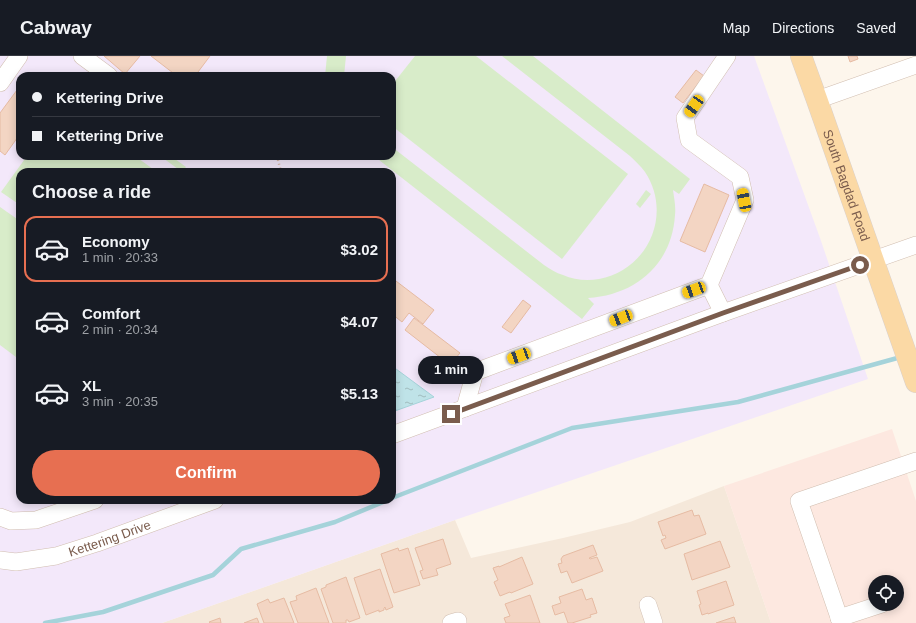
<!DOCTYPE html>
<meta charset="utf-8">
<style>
body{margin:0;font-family:Helvetica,sans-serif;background:#20242c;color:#f1f3f6;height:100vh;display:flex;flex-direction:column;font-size:15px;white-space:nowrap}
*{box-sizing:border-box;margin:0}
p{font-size:13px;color:#9ea1a6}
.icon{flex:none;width:22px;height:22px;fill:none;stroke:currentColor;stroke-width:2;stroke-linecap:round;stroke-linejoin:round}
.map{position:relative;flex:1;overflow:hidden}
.details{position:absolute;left:16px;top:112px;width:380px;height:336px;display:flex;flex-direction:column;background:#171b24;border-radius:12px;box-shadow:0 2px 10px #0003}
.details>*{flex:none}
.banner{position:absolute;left:16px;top:16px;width:380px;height:88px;border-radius:12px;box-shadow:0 2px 10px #0003;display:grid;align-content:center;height:88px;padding:0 16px;background:#171b24}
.controls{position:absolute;left:868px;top:519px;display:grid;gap:8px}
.controls a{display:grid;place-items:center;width:36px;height:36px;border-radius:50%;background:#171b24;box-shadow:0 2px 10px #0003;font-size:20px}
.end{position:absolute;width:18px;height:18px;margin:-9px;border:5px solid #7a5c4d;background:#fff;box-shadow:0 0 0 2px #fff}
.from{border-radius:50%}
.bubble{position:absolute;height:28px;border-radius:14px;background:#171b24;box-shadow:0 2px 10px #0003;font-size:13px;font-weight:800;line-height:28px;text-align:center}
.car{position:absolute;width:12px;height:24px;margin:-12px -6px;border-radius:5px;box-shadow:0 0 3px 1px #0007;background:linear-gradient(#f5c518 24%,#345 0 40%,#f5c518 0 76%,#345 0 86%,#f5c518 0)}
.banner b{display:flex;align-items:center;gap:14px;height:38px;font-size:15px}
.banner b+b{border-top:1px solid #363941}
.banner i{width:10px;height:10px;background:#f1f3f6}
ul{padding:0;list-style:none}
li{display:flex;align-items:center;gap:12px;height:66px;margin:0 8px 6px;padding:0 8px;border:2px solid transparent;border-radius:12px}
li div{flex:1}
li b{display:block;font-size:15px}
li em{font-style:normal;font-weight:800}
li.selected{border-color:#e76f51}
li>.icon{width:36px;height:36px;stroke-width:1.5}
h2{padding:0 16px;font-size:18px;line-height:48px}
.cta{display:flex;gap:8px;margin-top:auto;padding:8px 16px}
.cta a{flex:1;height:46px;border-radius:24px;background:#e76f51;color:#fff;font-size:16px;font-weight:800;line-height:46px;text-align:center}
header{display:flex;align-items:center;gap:24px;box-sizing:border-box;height:56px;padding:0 20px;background:#171b24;border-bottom:1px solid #363941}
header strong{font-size:19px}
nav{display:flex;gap:22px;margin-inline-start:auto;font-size:14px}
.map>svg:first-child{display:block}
.residential{fill:#f5e8da}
.commercial{fill:#fde8e0;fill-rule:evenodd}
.education{fill:#f3e8fa;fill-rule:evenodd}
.green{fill:#d8ecc9}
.water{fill:url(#water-ripples);stroke:#a5d3da}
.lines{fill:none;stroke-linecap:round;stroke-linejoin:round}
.stream{stroke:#a5d3da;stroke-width:4.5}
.building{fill:#f3d5c3;stroke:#e6bba3}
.minor-casing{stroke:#d1beb0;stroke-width:18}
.major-casing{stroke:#dad1cd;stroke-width:22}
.path{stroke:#d9b8a5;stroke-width:2.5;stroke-dasharray:1 3;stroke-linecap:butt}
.minor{stroke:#fff;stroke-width:17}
.major{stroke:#fbd9a5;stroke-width:21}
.route{stroke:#7a5c4d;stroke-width:5}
.labels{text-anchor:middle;stroke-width:3;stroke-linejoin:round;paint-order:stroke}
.street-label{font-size:13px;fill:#7a5c4d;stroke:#fffaf3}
</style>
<header>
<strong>Cabway</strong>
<nav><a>Map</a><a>Directions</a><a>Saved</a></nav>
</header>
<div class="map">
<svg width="916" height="567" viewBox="0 0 916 567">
<defs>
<pattern id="water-ripples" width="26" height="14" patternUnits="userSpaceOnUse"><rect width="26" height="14" fill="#bfe3e8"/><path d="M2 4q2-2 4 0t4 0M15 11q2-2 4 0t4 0" fill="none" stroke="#a0bbbe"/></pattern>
</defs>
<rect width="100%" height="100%" fill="#fdf6ec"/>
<!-- residential -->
<path class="residential" d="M724 430 771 567H162L455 464 471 502 563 482 630 466Z"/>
<!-- commercial -->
<path class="commercial" d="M892 373 916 445V567H771L724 430ZM875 526H897V548H875Z"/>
<!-- education -->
<path class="education" d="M0 0H754L820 182 868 323 455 464 162 567H0ZM20 20H392V100H20ZM20 116H392V444H20Z"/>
<!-- green -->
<g class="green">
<path d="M327 0H346L344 20H325Z"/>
<path d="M415 0H476L628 118 562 203 392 70V29Z"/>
<path d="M502 0H533L690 123 679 138 673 134C674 142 676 150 675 159 672 208 636 239 588 242L594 248 582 263 374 100H392V91L544 209C550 213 556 217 563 219 574 224 587 225 599 223 648 214 673 158 645 116 641 110 635 105 630 100Z"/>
<path d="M27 100H135L157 116H20V149L1 136Z"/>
<path d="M164 100H171L186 111 182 116 163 102Z"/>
<path d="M646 134 651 138 640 152 636 148Z"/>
<path d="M0 151 20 165V304L0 289Z"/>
</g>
<!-- water -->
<path class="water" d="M392 310 434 341 392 356Z"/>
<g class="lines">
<!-- stream -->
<g class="stream">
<path d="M392 442 572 372 738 346 901 301"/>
<path d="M45 567 103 556 213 519 241 493 335 466 388 444"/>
</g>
</g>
<!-- building -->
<g class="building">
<path d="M104 0H140L125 18Z"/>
<path d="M151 0H210L195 20H177Z"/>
<path d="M848 0H857L858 3 850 6Z"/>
<path d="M696 14 704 20 683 47 675 41Z"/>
<path d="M17 34 20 36V78L5 99 0 95V57Z"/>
<path d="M704 128 729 139 705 196 680 185Z"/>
<path d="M392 222 434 254 423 268 409 257 402 266 392 258Z"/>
<path d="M523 244 531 250 511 277 502 271Z"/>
<path d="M414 262 460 297 450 309 405 274Z"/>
<path d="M692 454 694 460 699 459 706 478 665 493 661 484 666 482 665 479 663 480 658 466Z"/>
<path d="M443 483 451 508 436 513 438 519 423 523 420 515 423 514 415 492Z"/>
<path d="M720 485 730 511 692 524 684 498Z"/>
<path d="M593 489 597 499 589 502 590 503 597 501 603 515 572 527 567 515 561 517 558 508 562 507 561 503 563 500Z"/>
<path d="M398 492 399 495 408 492 420 529 394 537 381 498Z"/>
<path d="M522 501 533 528 511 537 510 536 500 540 494 526 498 524 493 512 499 510V511Z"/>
<path d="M380 513 393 551 386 554 385 551 384 552V554L379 556V554L366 559 354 522Z"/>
<path d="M346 521 360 562 349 566 348 564H346V567H333L321 533 326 531V529Z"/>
<path d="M726 525 734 549 708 558V557L702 559 699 549 701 548 697 535Z"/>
<path d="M316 532 329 567H298L290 546 297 544 296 540Z"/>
<path d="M582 533 586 544 592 542 597 557 590 559 591 561 572 567H568L564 556 555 559 552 550 561 547 559 541Z"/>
<path d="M530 539 540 567H506L504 562 510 560 505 548Z"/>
<path d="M284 542 294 567H264L257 548 268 543 270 547Z"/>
<path d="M734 561 736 567H716Z"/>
<path d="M220 562 221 567H210L209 566Z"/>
<path d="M257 562 259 567H244Z"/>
</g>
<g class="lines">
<!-- minor casing -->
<g class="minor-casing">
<g id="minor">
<path d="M82 0 109 20"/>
<path d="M0 27 19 0"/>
<path d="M817 44 916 9"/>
<path d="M709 229 723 257"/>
<path d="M465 352 475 316 709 229 745 144 740 121 689 84 685 62 727 0"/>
<path d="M392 379 723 257 916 189"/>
<path d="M0 461 11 465 36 464 95 444"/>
<path id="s1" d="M0 504 16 506 56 500 97 487 215 444"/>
<path d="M648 549 654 567"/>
<path d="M839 562 882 548"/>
<path d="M451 567 458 565V567"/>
<path d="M841 567 799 445 916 405"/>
</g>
</g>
<!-- major casing -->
<g class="major-casing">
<g id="major">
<path id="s2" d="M801 0 817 44 916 326"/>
</g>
</g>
<!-- path -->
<g class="path">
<path d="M65 20 81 19"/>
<path d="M277 100 281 116"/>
</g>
<!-- minor -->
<use href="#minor" class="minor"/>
<!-- major -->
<use href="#major" class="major"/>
</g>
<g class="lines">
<!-- route -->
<path class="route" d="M451 358 723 257 860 209"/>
</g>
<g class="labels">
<!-- street labels -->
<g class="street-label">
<text dy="5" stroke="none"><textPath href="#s2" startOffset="137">South Bagdad Road</textPath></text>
<text dy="5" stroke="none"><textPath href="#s1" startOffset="113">Kettering Drive</textPath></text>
</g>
</g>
</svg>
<div class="controls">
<a><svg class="icon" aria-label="locate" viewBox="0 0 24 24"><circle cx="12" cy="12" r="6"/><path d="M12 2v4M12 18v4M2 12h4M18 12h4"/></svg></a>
</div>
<i class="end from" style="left:860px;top:209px"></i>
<i class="end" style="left:451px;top:358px"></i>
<div class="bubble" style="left:418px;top:300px;width:66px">1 min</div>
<i class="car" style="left:694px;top:50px;rotate:215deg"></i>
<i class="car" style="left:744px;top:144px;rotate:349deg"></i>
<i class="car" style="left:694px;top:234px;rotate:250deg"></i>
<i class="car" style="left:621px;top:262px;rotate:249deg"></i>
<i class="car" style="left:519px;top:300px;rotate:250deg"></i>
<div class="banner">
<b><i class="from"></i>Kettering Drive</b>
<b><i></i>Kettering Drive</b>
</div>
<section class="details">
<h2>Choose a ride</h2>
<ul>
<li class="selected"><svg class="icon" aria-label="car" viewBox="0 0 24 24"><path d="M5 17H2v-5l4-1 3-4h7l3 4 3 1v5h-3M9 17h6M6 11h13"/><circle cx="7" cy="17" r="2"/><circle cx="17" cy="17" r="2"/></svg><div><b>Economy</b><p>1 min · 20:33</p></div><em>$3.02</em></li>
<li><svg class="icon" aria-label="car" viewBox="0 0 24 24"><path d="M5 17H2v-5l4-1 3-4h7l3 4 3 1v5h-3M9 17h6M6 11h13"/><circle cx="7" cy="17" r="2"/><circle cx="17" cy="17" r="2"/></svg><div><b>Comfort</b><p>2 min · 20:34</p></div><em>$4.07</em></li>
<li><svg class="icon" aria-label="car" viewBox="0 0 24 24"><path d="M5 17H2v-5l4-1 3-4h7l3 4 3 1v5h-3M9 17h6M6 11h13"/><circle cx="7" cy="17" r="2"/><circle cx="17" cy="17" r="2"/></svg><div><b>XL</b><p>3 min · 20:35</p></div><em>$5.13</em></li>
</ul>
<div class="cta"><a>Confirm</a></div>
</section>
</div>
